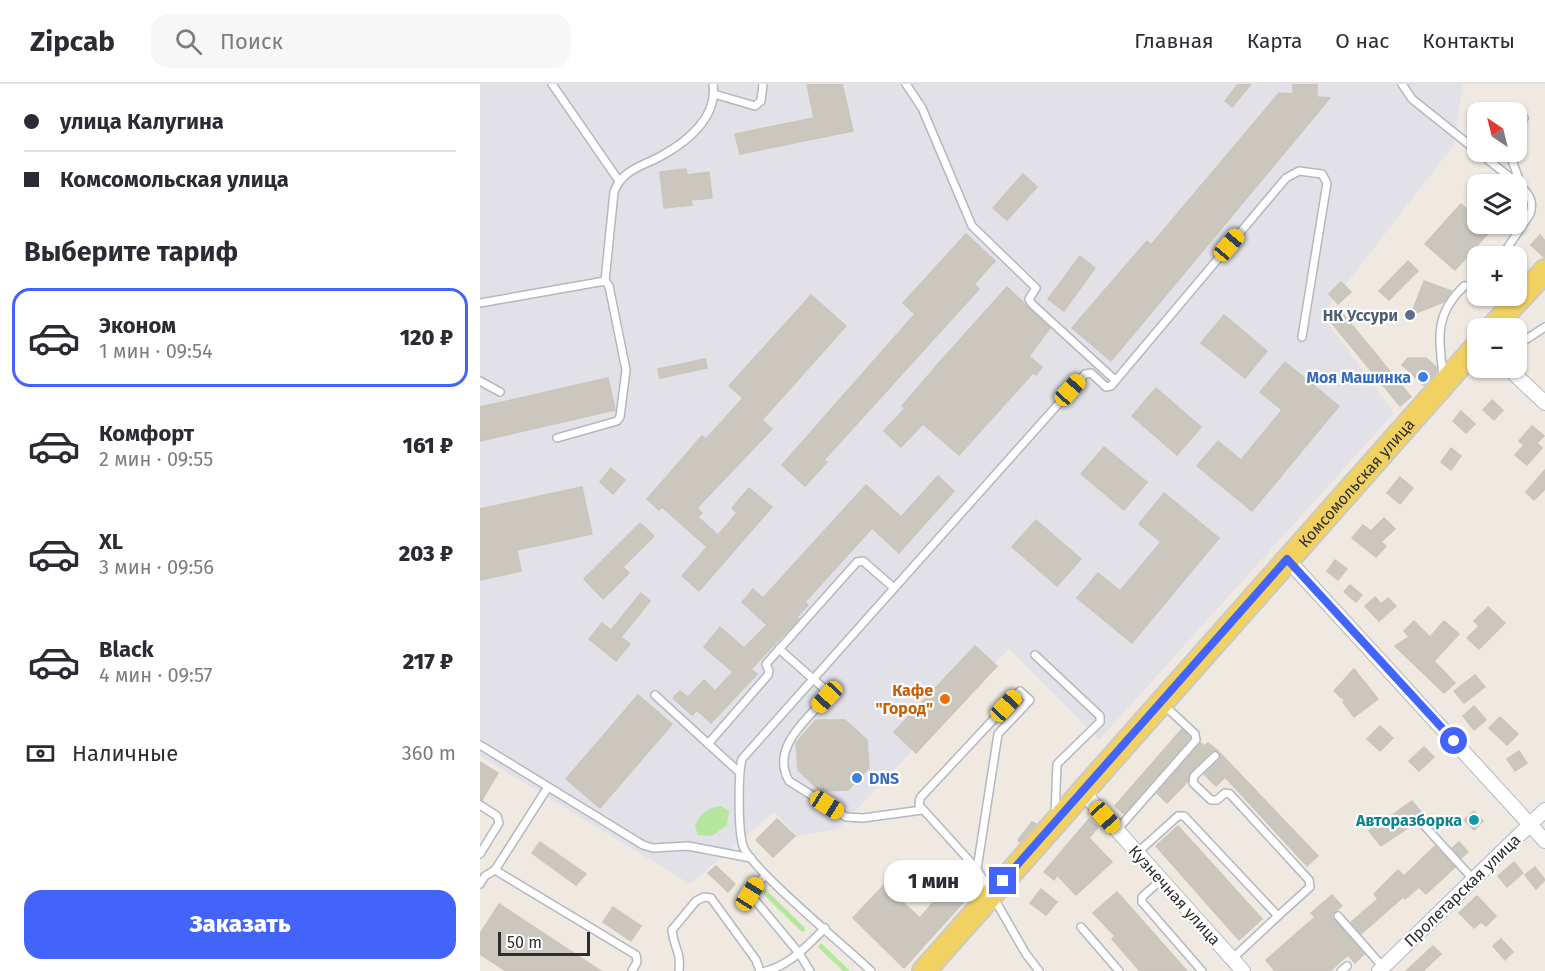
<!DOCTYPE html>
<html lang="ru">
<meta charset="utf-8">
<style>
body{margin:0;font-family:"Fira Sans",sans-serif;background:#f7f7f7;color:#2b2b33;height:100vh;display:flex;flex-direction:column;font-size:22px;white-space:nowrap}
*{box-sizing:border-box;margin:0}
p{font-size:20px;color:#7c7c81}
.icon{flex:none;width:33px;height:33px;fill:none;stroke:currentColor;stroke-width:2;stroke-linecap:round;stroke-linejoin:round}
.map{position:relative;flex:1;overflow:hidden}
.drawer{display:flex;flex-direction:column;background:#fff;width:480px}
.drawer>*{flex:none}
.hud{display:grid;align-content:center;height:132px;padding:0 24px;background:#fff}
.needle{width:39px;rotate:325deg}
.fabs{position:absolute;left:987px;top:18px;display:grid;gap:12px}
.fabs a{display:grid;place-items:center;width:60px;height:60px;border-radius:12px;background:#fff;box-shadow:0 2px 4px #0004;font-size:30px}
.scale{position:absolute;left:18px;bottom:15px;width:92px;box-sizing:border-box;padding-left:6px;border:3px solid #2e2e2e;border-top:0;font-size:16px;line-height:21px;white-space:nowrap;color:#2e2e2e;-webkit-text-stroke:4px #fff;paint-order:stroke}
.end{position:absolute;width:27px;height:27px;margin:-14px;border:8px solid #4264fb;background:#fff;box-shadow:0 0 0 3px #fff}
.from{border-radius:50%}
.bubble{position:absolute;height:42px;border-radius:18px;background:#fff;box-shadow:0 2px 4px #0004;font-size:20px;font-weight:800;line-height:42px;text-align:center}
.car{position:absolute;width:18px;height:36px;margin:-18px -9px;border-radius:8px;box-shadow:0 0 4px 2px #0007;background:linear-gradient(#f5c518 24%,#345 0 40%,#f5c518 0 76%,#345 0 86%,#f5c518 0)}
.hud b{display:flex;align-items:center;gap:21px;height:57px;font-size:22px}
.hud b+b{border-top:2px solid #e1e1e2}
.hud i{width:15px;height:15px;background:#2b2b33}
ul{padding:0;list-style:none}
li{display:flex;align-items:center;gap:18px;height:99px;margin:0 12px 9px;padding:0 12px;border:3px solid transparent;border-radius:18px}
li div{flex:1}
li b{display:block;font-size:22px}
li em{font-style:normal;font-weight:800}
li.selected{border-color:#4264fb}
li>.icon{width:54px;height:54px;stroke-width:1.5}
h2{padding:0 24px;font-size:27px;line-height:72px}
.pay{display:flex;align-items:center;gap:15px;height:66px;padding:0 24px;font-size:22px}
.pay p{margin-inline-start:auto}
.cta{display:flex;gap:12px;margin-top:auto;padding:12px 24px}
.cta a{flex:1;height:69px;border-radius:18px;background:#4264fb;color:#fff;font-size:24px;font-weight:800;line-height:69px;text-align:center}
header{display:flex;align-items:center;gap:36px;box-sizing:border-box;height:84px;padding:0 30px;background:#fff;border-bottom:2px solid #e1e1e2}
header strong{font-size:28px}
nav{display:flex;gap:33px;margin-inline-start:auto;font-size:21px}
.search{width:420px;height:54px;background:#f7f7f7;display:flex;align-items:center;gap:15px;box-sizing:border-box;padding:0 21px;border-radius:18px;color:#7c7c81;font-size:22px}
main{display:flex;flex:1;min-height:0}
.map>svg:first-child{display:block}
.industrial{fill:#e3e1e8}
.green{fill:#b6e59e}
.building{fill:#cbc7bf;stroke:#cbc5ba;stroke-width:1.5}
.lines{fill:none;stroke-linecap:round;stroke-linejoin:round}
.service-casing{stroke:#b4b7c1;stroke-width:10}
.minor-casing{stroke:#b4b7c1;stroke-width:16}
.primary-casing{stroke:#c9c9c9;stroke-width:26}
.service{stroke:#fff;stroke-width:7}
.minor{stroke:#fff;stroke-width:14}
.primary{stroke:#f2d163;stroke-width:22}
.route{stroke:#4264fb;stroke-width:8}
.service-dot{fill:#5c6f8a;stroke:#fff;stroke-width:2}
.shop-dot{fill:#3f7fe0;stroke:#fff;stroke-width:2}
.food-dot{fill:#e8710a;stroke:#fff;stroke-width:2}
.culture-dot{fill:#0f9aa8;stroke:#fff;stroke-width:2}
.labels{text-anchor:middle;stroke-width:4.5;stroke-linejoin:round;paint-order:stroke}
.service-label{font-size:16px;font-weight:bold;fill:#4e5e75;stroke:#fff;text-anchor:end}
.shop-label{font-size:16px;font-weight:bold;fill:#366cbe;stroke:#fff;text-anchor:end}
.street-label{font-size:16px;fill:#2e2e2e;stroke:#fff}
.food-label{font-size:16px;font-weight:bold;fill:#c56008;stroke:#fff;text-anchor:end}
.culture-label{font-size:16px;font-weight:bold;fill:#0d838f;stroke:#fff;text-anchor:end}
</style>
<header>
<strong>Zipcab</strong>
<div class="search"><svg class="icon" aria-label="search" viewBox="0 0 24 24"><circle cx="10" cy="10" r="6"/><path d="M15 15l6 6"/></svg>Поиск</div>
<nav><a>Главная</a><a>Карта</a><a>О нас</a><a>Контакты</a></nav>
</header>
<main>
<section class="drawer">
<div class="hud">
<b><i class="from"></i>улица Калугина</b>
<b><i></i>Комсомольская улица</b>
</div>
<h2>Выберите тариф</h2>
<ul>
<li class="selected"><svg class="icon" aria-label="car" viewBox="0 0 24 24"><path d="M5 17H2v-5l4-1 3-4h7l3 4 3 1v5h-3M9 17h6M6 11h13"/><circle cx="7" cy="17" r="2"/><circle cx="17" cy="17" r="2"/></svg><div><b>Эконом</b><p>1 мин · 09:54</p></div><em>120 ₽</em></li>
<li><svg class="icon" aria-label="car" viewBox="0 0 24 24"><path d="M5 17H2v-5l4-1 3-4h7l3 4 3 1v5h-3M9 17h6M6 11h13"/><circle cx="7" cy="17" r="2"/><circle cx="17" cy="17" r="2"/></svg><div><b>Комфорт</b><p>2 мин · 09:55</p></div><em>161 ₽</em></li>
<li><svg class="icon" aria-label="car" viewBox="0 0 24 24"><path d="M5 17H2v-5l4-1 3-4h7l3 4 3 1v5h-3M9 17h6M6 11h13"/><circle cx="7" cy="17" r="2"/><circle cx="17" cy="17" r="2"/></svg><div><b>XL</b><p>3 мин · 09:56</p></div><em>203 ₽</em></li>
<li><svg class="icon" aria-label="car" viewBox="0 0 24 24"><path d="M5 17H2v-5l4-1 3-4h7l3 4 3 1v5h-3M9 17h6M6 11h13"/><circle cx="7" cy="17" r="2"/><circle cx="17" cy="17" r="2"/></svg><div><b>Black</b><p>4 мин · 09:57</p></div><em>217 ₽</em></li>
</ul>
<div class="pay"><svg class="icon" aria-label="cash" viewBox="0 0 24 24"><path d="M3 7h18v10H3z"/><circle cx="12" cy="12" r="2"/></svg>Наличные<p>360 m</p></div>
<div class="cta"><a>Заказать</a></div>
</section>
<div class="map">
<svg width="1065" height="887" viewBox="0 0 1065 887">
<rect width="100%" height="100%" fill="#efe9e1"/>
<!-- industrial -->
<path class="industrial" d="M0 0H983L973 62 842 231 914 329 619 656 529 564 358 745 317 752 294 728 210 800 0 672Z"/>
<!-- green -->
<g class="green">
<path d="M241 722 249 727 247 741 232 752 218 751 215 742C219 730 229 723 241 722Z"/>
<path d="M282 802 325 844V847L322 848 279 806Z"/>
<path d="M341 859 370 887H363L338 863Z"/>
</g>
<!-- building -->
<g class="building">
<path d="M327 0H362L373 47 260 70 255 50 334 34Z"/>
<path d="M758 0H771L752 23 745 17Z"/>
<path d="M813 0H837V13L850 14 631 277 592 244 667 157 671 161 799 9 813 10Z"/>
<path d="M206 85 207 91 229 88 232 114 211 116 212 121 184 124 180 88Z"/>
<path d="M543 90 557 103 527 136 513 124Z"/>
<path d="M981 120 998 134V140H1003L1011 146 975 186 945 160Z"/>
<path d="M486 150 515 177 494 200 499 205 344 376 347 378 325 402 302 381 435 230 423 219Z"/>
<path d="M1060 151 1065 157V174L1051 161Z"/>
<path d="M600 172 615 184 584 227 568 215Z"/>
<path d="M928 177 938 187 909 216 899 207Z"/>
<path d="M944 197 971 207 964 218 931 231Z"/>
<path d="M861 198 871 208 858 220 849 210Z"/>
<path d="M527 203 570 244 549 272 562 283 556 291 553 289 479 371 443 340 421 363 404 347 425 324 422 322 458 280Z"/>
<path d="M331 211 366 242 282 336 292 345 217 424 222 429 218 433 238 451 257 429 252 424 269 404 292 423 219 507 202 492 227 463 182 423 179 426 167 415 222 352 226 355 263 314 249 302Z"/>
<path d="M862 229 931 313 920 322 851 238Z"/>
<path d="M744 231 787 267 765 294 721 259Z"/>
<path d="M928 274H946L956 283 957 287 944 301 922 281Z"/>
<path d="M225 275 227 284 180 294 178 285Z"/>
<path d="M805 278 859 322 772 427 717 382 738 357 761 376 802 326 780 308Z"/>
<path d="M128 294 135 326 0 357V323Z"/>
<path d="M676 304 721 343 697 371 652 332Z"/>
<path d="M1012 316 1023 326 1014 336 1003 326Z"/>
<path d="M981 327 995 340 986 349 973 337Z"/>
<path d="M1052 342 1064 352 1057 359 1062 364 1047 381 1035 371 1044 361 1039 357Z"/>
<path d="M624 363 667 398 644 426 601 390Z"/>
<path d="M971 364 981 372 971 386 961 378Z"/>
<path d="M131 384 145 396 133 410 120 398Z"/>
<path d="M1065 386V405L1054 416 1046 408Z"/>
<path d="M458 392 474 407 419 469 392 444 325 518 328 521 317 533 319 535 271 585 277 590 231 639 217 626 212 631 193 614 200 607 208 613 224 596 235 607 253 588 224 563 240 543 264 564 287 541 262 518 273 505 283 514 386 401 421 433Z"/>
<path d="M920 393 933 404 920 420 907 409Z"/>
<path d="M102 403 112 450 37 466 41 487 0 496V425Z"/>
<path d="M684 409 739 454 652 559 597 514 618 489 640 507 681 458 659 440Z"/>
<path d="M904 434 915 445 901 458 906 462 896 473 872 454 883 441 891 447Z"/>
<path d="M556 436 601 475 577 502 532 463Z"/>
<path d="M160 439 174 452 143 483 149 489 123 515 104 495Z"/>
<path d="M855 476 867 485 858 496 847 487Z"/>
<path d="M870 501 882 511 876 518 864 508Z"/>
<path d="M161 509 170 517 141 553 150 560 136 577 109 555 122 539 131 546Z"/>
<path d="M895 513 901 520 908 514 916 522 899 537 885 522Z"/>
<path d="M1008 523 1025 539 999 565 987 554 999 542 994 537Z"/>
<path d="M934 537 950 553 964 537 979 550 954 577 975 599 964 609 915 562 929 553 924 547Z"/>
<path d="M495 562 517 582 436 669 414 648Z"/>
<path d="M874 585 898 615 874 633 863 618 865 617 854 607Z"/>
<path d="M995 591 1005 603 984 619 974 607Z"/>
<path d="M158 611 192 640 120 724 86 695Z"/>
<path d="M994 622 1006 636 994 646 983 632Z"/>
<path d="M1020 633 1038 650 1027 661 1009 644Z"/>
<path d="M336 636H365L387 656 389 684 368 706 340 707 318 686 316 659Z"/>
<path d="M900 642 913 654 900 667 887 655Z"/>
<path d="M702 645 710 654 644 730 635 722Z"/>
<path d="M721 659 724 662 728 659 738 667 731 668 710 688 708 697 687 719 677 709Z"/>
<path d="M944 663 954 673 939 687 929 677Z"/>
<path d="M1039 667 1047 679 1035 687 1027 675Z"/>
<path d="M740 669 838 772 827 782 745 693 736 702 724 690 739 676Z"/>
<path d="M0 678 18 689 2 716 0 715Z"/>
<path d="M932 717 944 732 937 733 935 739 901 762 889 747Z"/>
<path d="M994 727 1003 737 994 746 984 736Z"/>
<path d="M297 735 315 752 293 773 276 756Z"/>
<path d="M609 735 618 743 609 754 632 778 596 811 577 791 574 796 564 788Z"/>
<path d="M552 738 556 740 540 758 538 756Z"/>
<path d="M698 742 782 835 759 856 676 762Z"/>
<path d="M60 758 106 790 96 801 52 769Z"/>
<path d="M979 758 988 768 981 774 972 764Z"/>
<path d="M955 762 975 783 946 810 939 803 925 815 923 813 881 850 871 838 898 815 894 810 918 786 924 792Z"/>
<path d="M1034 778 1043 789 1027 803 1018 792Z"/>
<path d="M236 782 255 800 248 808 228 789Z"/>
<path d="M1055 783 1065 796 1056 805 1045 791Z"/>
<path d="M471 797 488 813 424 884 373 834 404 801 440 834Z"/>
<path d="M561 805 577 818 566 831 550 819Z"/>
<path d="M637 808 707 887H660L632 855 635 852 613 829Z"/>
<path d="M852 811 862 822 851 831 884 870 875 879 868 871 850 887H795L786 876 835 833 831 829Z"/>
<path d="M997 812 1016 832 1006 842 1001 838 994 844 979 829Z"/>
<path d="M19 820 121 887H26L0 870V850Z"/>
<path d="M133 823 161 842 151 857 123 838Z"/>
<path d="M1021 855 1033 868 1025 876 1013 862Z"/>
<path d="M953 862 961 870 943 887H926Z"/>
</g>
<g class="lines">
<!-- service casing -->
<g class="service-casing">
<g id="service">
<path d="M72 0 139 97"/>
<path d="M426 0 442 24 492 142 556 204 549 215 552 220 635 296"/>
<path d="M922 0 932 15 1042 103C1050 112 1054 118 1050 130L1022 172"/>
<path d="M234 10 275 22 281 17 283 0"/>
<path d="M1036 46 1044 34"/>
<path d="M1029 68 1041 101"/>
<path d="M125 197 134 108C143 85 161 83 181 72 207 58 238 33 233 0"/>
<path d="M0 219 125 197 129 202 146 286 140 333 137 337 77 354"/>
<path d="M1036 262 1065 243"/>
<path d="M963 291C959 253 954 231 984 202L998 201"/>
<path d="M0 297 20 308"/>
<path d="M299 565 348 608 347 613C327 635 290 664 309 697L366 733 383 734 442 726"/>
<path d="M555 571 620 632V638L577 680 575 731"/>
<path d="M175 611 259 688"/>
<path d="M228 660 288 591 289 587 286 580 377 478 383 477 414 504"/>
<path d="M0 661 163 761 173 764 208 762 271 774"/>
<path d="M0 721 17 732 19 739 0 770"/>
<path d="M940 737 993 795"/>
<path d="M637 746 716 656 715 650 684 621"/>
<path d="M657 769 698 732H704L798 832 830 803 829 796 750 710 745 709 737 716H731L713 699 714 692 735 672"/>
<path d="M497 785 518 650 550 616 540 607 440 714 439 721 497 785 546 870 559 887"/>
<path d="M15 786 156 871 157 878 152 887"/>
<path d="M286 792 276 799 270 810 319 869 330 887"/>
<path d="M681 796 662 813V818L722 887"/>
<path d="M0 800 5 792 15 786 68 703"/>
<path d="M437 806C456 780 466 783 497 785"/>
<path d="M858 832 903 883"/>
<path d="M601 843 639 887"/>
<path d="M752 875 798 832"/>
<path d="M199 887C201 865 194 866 192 846L216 817 224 813 231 814 276 876 280 887"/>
<path d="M286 887C310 881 328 861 345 844"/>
<path d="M391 887C368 865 270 784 263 762 258 746 258 690 262 675L605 290 611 289 626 303 631 302 806 94 819 87 842 90 847 99 822 253"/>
<path d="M861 887 867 882"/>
</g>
</g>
<!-- minor casing -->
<g class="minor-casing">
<g id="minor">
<path d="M1028 284 1065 319"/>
<path d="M807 475 1065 757"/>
<path d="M603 708 763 887"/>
<path d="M899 887 1065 726"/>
</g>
</g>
<!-- primary casing -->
<g class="primary-casing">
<g id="primary">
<path d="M1012 244 1065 187"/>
<path id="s1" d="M444 887 998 261"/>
</g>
</g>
<!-- service -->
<use href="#service" class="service"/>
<!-- minor -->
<use href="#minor" class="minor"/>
<!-- primary -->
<use href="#primary" class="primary"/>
</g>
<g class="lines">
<!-- route -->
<path class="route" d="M523 797 807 475 974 657"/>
</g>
<!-- markers -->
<circle class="service-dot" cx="930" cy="231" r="6"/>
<g class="shop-dot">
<circle cx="943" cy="293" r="6"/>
<circle cx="377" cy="694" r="6"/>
</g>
<circle class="food-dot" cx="465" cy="615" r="6"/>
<circle class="culture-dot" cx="994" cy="736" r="6"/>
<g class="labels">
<!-- service labels -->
<g class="service-label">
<text x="918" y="237">НК Уссури</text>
</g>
<!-- shop labels -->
<g class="shop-label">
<text x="931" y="299">Моя Машинка</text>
<text x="389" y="700" text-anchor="start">DNS</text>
</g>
<!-- street labels -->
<g class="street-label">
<text dy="6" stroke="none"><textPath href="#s1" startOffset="652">Комсомольская улица</textPath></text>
<text transform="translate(982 806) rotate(-44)" y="6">Пролетарская улица</text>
<text transform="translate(695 811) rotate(48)" y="6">Кузнечная улица</text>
</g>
<!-- food labels -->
<g class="food-label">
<text x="453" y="612">Кафе<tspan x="453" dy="18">"Город"</tspan></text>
</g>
<!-- culture labels -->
<g class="culture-label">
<text x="982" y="742">Авторазборка</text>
</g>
</g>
</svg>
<div class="fabs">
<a><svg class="needle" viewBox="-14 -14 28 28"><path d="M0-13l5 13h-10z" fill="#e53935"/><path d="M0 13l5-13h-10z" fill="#7c7c81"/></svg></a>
<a><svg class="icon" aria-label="layers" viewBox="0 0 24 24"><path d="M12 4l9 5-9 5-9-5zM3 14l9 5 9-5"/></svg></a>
<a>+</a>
<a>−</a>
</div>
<div class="scale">50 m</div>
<i class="end from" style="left:974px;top:657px"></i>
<i class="end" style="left:523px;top:797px"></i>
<div class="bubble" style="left:404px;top:776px;width:99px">1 мин</div>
<i class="car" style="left:749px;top:161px;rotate:40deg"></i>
<i class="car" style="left:590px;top:306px;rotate:42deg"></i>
<i class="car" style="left:347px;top:613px;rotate:223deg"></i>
<i class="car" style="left:526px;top:622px;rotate:43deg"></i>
<i class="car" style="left:347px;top:721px;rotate:122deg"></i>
<i class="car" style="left:625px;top:733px;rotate:138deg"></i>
<i class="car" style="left:270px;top:810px;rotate:32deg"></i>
</div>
</main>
